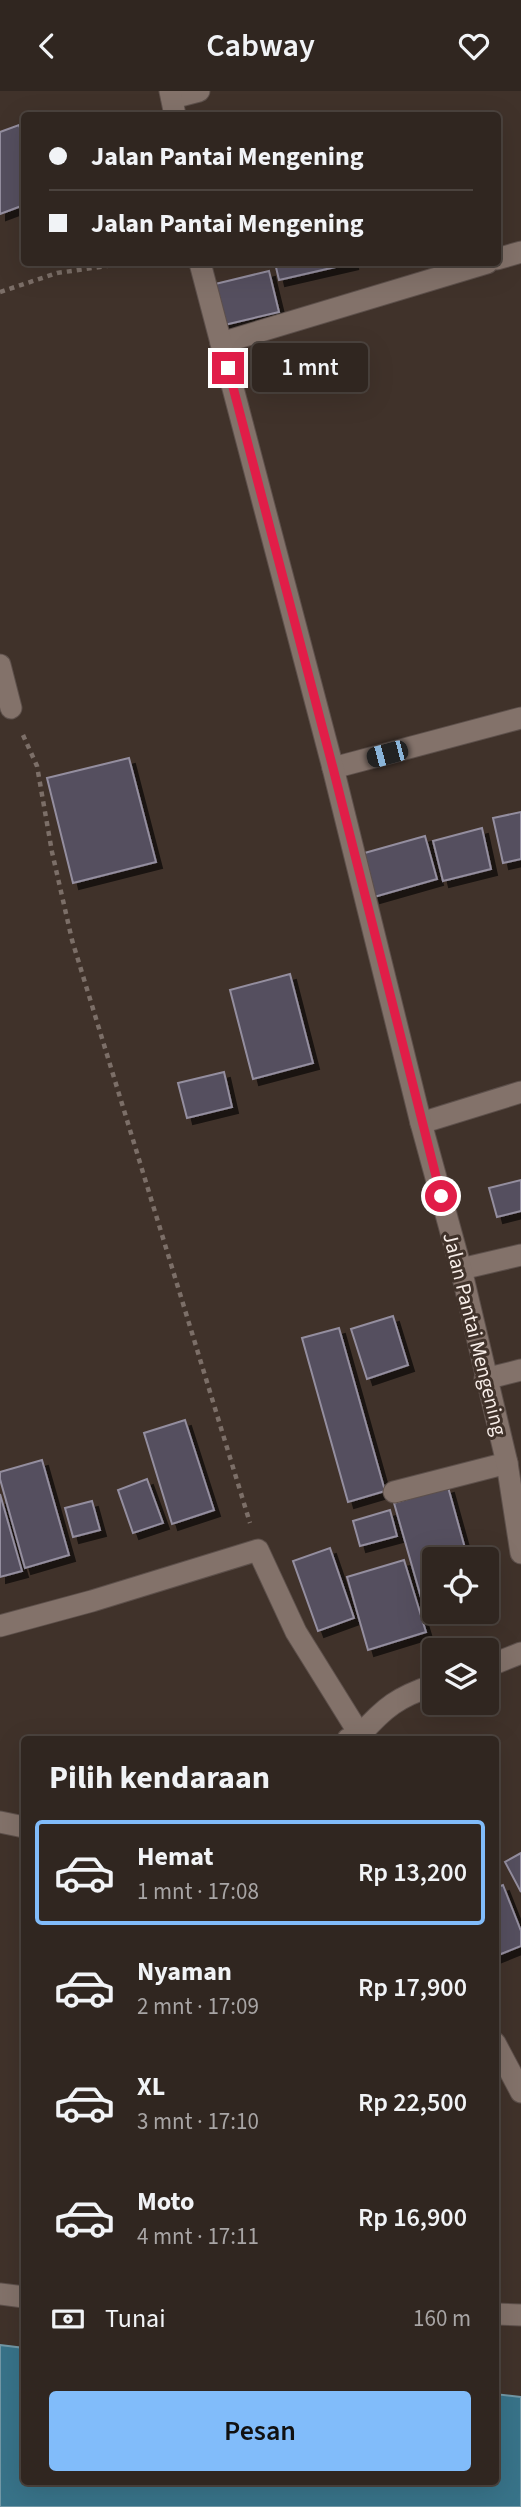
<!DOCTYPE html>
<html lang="id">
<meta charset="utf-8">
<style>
body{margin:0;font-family:"Source Sans 3",sans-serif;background:#382e29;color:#f1f3f6;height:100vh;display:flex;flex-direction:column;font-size:26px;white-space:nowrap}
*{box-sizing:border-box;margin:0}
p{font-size:23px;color:#a8a5a5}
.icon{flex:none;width:38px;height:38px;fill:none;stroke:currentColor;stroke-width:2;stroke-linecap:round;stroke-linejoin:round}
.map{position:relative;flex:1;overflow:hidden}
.details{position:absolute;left:21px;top:1645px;width:478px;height:749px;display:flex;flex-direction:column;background:#302620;border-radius:7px;box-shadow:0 7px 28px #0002,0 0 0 2px #4b433e}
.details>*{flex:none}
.hud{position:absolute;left:21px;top:21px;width:480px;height:154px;border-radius:7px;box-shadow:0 7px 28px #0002,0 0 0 2px #4b433e;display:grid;align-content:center;height:154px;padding:0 28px;background:#302620}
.buttons{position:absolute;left:422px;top:1456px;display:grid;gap:14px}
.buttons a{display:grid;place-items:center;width:77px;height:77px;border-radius:7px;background:#302620;box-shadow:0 7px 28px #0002,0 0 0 2px #4b433e;font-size:35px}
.end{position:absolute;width:32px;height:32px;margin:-16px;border:9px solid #e11d48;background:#fff;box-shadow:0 0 0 4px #fff}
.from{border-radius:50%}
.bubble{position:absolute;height:49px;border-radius:7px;background:#302620;box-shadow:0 7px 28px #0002,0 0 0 2px #4b433e;font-size:23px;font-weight:600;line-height:49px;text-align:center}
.car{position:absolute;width:21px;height:42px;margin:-21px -10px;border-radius:9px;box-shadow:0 0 5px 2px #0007;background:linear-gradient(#222 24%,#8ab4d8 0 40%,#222 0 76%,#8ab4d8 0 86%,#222 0)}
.hud b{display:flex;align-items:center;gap:24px;height:66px;font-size:26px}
.hud b+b{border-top:2px solid #4b433e}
.hud i{width:18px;height:18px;background:#f1f3f6}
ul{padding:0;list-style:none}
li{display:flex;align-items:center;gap:21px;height:105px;margin:0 14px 10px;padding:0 14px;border:4px solid transparent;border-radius:7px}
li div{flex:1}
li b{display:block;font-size:26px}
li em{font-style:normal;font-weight:600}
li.active{border-color:#81bcfa}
li>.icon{width:63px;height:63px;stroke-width:1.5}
h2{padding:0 28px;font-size:32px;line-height:84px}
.pay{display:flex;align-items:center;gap:18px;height:77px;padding:0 28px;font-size:26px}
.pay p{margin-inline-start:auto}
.button{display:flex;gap:14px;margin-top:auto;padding:14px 28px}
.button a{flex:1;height:80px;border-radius:7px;background:#81bcfa;color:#111;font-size:28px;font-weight:600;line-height:80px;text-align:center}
header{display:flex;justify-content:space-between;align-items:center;height:91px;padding:0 28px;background:#302620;font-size:32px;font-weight:600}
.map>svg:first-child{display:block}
.water{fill:#387389;stroke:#7298a6;stroke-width:2}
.building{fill:#544f5e;stroke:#948e9f;stroke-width:2;filter:url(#shadow)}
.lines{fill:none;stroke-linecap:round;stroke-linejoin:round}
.service-casing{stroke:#5d504b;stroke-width:23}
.minor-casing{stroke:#5d504b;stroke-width:23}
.tertiary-casing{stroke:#5d504b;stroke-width:23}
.path{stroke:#7c6f68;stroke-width:4.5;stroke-dasharray:5 5;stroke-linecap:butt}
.service{stroke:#83726a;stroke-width:21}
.minor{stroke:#83726a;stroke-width:21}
.tertiary{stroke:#83726a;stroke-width:21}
.route{stroke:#e11d48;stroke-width:9}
.labels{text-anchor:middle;stroke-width:6;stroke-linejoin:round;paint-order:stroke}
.street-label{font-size:21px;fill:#f8eee9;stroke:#40322a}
</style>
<header><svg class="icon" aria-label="back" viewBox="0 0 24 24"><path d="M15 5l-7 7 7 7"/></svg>Cabway<svg class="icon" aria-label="heart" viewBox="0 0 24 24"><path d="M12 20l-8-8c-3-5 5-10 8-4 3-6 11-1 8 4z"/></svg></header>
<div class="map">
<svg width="521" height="2416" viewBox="0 0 521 2416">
<defs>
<filter id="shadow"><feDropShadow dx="6" dy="6" stdDeviation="0" flood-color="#0009"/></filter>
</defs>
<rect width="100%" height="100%" fill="#40322a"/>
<!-- water -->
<path class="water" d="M0 2254 24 2257V2390H495V2303L521 2306V2416H0Z"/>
<!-- building -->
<g class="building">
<path d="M19 34 24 49V114L0 123V41Z"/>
<path d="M275 172H353L279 189Z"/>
<path d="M269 180 279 221 220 235 211 194Z"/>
<path d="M129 667 156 771 73 792 47 687Z"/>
<path d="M521 721V768L503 772 493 727Z"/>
<path d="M482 737 491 778 443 790 433 750Z"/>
<path d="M425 745 437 788 374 806 361 763Z"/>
<path d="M290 883 313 972 253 988 230 899Z"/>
<path d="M224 981 232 1016 187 1027 178 992Z"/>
<path d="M521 1089V1120L497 1126 489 1097Z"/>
<path d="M393 1225 408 1274 367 1288 351 1238Z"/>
<path d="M339 1237 385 1400 348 1411 302 1247Z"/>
<path d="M185 1329 214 1419 172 1433 144 1342Z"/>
<path d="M42 1369 69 1464 25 1477 0 1388V1381Z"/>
<path d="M147 1388 163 1432 133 1442 118 1399Z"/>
<path d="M448 1396 468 1468H434V1521H436L426 1524 394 1412Z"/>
<path d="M0 1403 22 1480 0 1486Z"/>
<path d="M92 1410 100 1439 73 1446 65 1417Z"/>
<path d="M390 1419 397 1445 360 1455 353 1430Z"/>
<path d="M330 1457 354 1527 318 1540 293 1470Z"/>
<path d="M404 1469 426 1541 368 1559 347 1486Z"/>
<path d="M521 1762V1801L505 1771Z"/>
<path d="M503 1794 521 1840V1855L496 1865 495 1797Z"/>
</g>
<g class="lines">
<!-- service casing -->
<g class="service-casing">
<path id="service" d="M394 1401 507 1372"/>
</g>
<!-- minor casing -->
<g class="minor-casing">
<g id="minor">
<path d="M172 7 199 0"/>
<path d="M497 168 521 161"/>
<path d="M221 252 487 172"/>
<path d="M0 574 11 617"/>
<path d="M333 677 521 627"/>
<path d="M421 1032 521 1001"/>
<path d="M461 1178 521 1164"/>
<path d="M485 1288 521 1279"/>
<path d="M0 1535 92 1510 258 1459 296 1541 360 1644 348 1648"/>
<path d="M0 1731 24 1736"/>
</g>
</g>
<!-- tertiary casing -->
<g class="tertiary-casing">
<g id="tertiary">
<path d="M170 0 175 24"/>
<path d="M200 172 333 677 421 1032 461 1178 507 1372 521 1462"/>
<path d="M486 1576 521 1562"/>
<path d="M361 1648 360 1644C385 1616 398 1606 434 1594"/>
<path d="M495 1952 521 2001"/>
<path d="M0 2203 24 2206"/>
<path d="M495 2223 521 2224"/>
</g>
</g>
<!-- path -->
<g class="path">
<path d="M0 201 57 182 128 172"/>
<path d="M23 644 37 675 52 761 72 849 250 1432"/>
</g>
<!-- service -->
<use href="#service" class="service"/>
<!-- minor -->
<use href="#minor" class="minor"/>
<!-- tertiary -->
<use href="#tertiary" class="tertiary"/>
</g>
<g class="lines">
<!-- route -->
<path class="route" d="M228 277 333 677 441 1105"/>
</g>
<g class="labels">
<!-- street labels -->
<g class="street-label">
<text transform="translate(475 1243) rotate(76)" y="7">Jalan Pantai Mengening</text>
</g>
</g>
</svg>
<div class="buttons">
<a><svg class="icon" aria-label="locate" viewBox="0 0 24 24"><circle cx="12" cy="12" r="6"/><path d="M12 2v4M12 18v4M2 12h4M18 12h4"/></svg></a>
<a><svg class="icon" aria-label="layers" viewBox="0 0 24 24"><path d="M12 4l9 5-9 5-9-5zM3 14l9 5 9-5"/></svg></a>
</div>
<i class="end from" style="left:441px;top:1105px"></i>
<i class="end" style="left:228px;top:277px"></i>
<div class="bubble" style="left:252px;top:252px;width:116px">1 mnt</div>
<i class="car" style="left:387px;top:663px;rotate:255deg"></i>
<div class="hud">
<b><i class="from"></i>Jalan Pantai Mengening</b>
<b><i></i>Jalan Pantai Mengening</b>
</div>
<section class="details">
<h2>Pilih kendaraan</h2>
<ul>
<li class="active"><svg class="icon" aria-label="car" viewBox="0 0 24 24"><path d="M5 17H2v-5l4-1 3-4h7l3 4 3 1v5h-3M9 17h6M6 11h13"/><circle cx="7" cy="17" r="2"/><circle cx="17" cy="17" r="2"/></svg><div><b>Hemat</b><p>1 mnt · 17:08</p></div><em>Rp 13,200</em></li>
<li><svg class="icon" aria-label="car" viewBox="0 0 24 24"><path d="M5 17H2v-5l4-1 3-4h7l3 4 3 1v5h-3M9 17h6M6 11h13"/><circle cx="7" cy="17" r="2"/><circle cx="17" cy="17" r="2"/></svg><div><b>Nyaman</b><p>2 mnt · 17:09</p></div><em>Rp 17,900</em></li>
<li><svg class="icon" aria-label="car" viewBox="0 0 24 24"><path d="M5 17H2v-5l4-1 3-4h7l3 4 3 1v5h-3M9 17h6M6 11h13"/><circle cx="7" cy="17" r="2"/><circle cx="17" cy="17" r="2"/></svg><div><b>XL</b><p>3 mnt · 17:10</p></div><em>Rp 22,500</em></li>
<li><svg class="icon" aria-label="car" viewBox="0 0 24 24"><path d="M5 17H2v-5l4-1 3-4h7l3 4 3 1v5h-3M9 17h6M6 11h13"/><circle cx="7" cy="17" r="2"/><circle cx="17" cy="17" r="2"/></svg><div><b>Moto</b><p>4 mnt · 17:11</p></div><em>Rp 16,900</em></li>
</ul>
<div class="pay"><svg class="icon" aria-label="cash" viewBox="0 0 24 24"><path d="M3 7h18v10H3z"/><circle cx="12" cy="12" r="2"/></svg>Tunai<p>160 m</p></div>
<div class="button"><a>Pesan</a></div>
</section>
</div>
